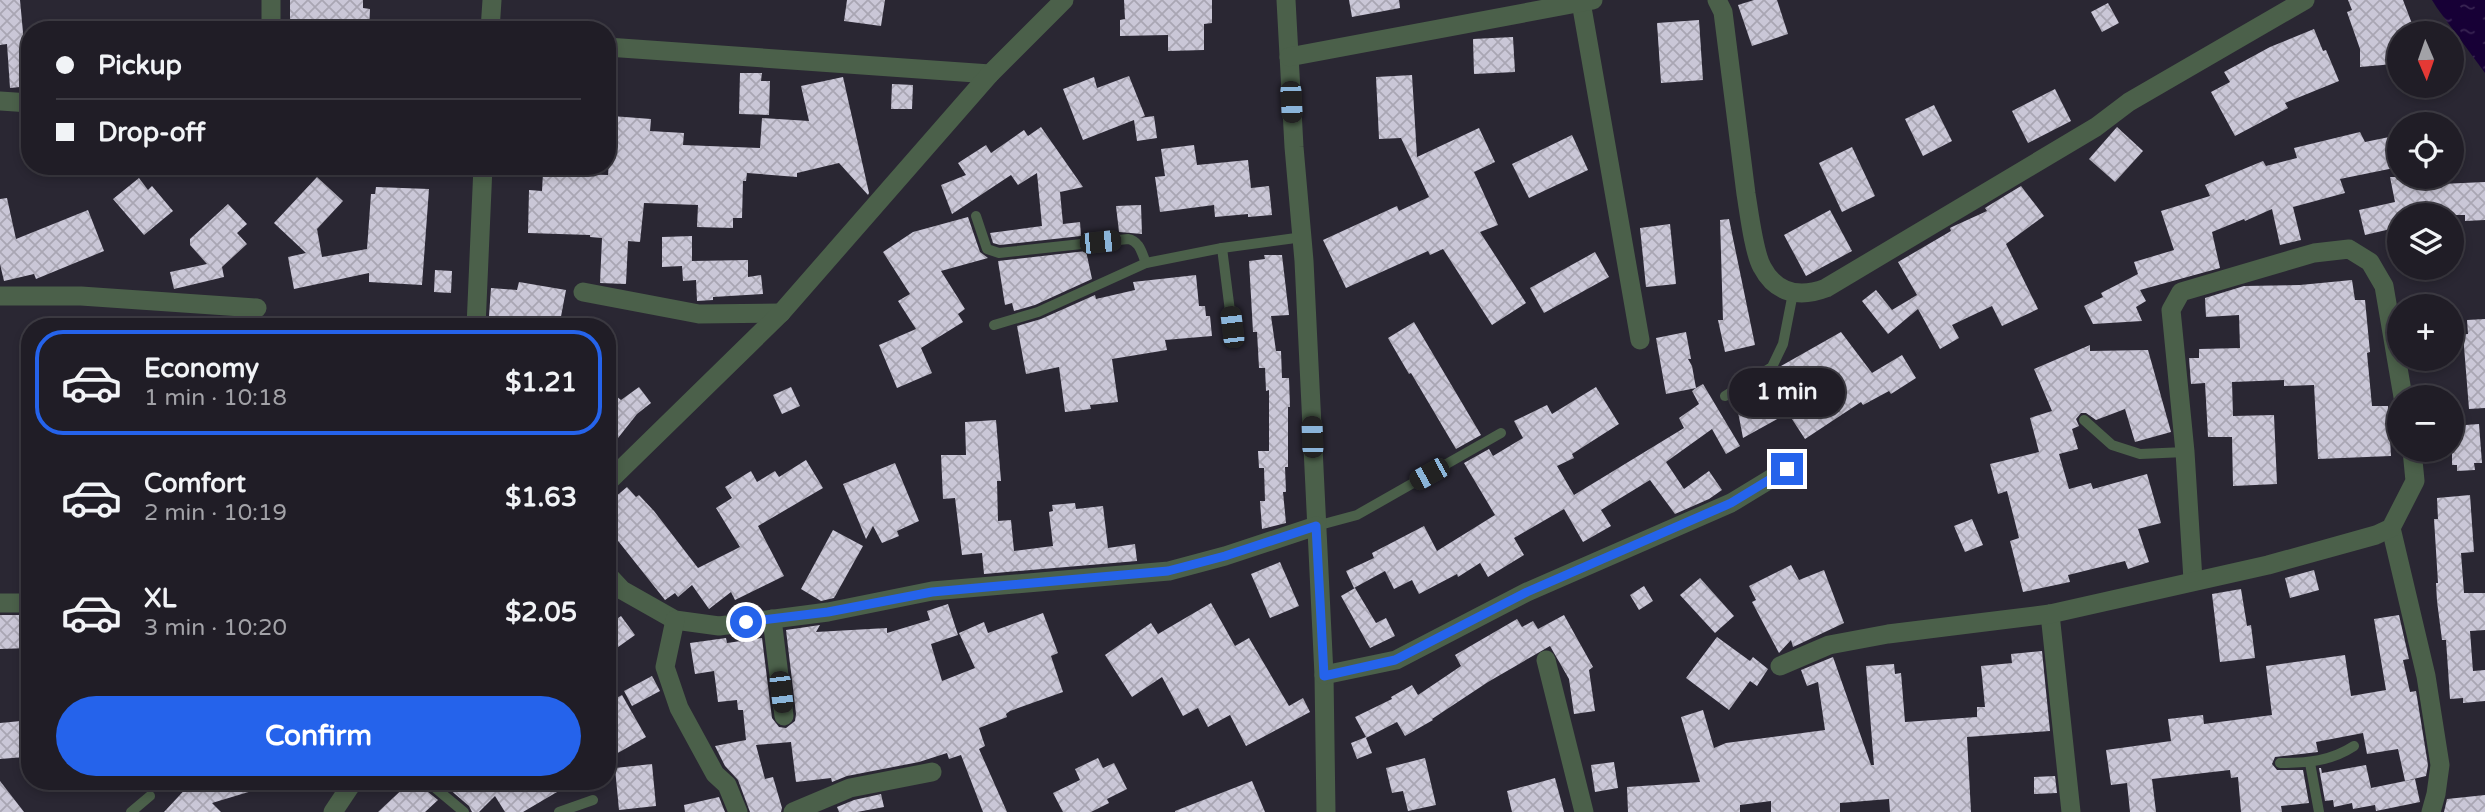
<!DOCTYPE html>
<meta charset="utf-8">
<style>
body{margin:0;font-family:"Varela Round",sans-serif;background:#2d2a32;color:#f1f3f6;height:100vh;display:flex;flex-direction:column;font-size:26px;white-space:nowrap}
*{box-sizing:border-box;margin:0}
p{font-size:23px;color:#a2a2a7}
.icon{flex:none;width:38px;height:38px;fill:none;stroke:currentColor;stroke-width:2;stroke-linecap:round;stroke-linejoin:round}
.map{position:relative;flex:1;overflow:hidden}
.details{position:absolute;left:21px;top:318px;width:595px;height:472px;display:flex;flex-direction:column;background:#201d26;border-radius:28px;box-shadow:0 4px 10px #0003,0 0 0 2px #3d3b43}
.details>*{flex:none}
.hud{position:absolute;left:21px;top:21px;width:595px;height:154px;border-radius:28px;box-shadow:0 4px 10px #0003,0 0 0 2px #3d3b43;display:grid;align-content:center;height:154px;padding:0 35px;background:#201d26}
.needle{width:46px;rotate:178deg}
.fabs{position:absolute;left:2387px;top:21px;display:grid;gap:14px}
.fabs a{display:grid;place-items:center;width:77px;height:77px;border-radius:50%;background:#201d26;box-shadow:0 4px 10px #0003,0 0 0 2px #3d3b43;font-size:35px}
.end{position:absolute;width:32px;height:32px;margin:-16px;border:9px solid #2563eb;background:#fff;box-shadow:0 0 0 4px #fff}
.from{border-radius:50%}
.bubble{position:absolute;height:49px;border-radius:24px;background:#201d26;box-shadow:0 4px 10px #0003,0 0 0 2px #3d3b43;font-size:23px;font-weight:700;line-height:49px;text-align:center}
.car{position:absolute;width:21px;height:42px;margin:-21px -10px;border-radius:9px;box-shadow:0 0 5px 2px #0007;background:linear-gradient(#222 24%,#8ab4d8 0 40%,#222 0 76%,#8ab4d8 0 86%,#222 0)}
.hud b{display:flex;align-items:center;gap:24px;height:66px;font-size:26px}
.hud b+b{border-top:2px solid #3d3b43}
.hud i{width:18px;height:18px;background:#f1f3f6}
ul{padding:12px 0 0;list-style:none}
li{display:flex;align-items:center;gap:21px;height:105px;margin:0 14px 10px;padding:0 21px;border:4px solid transparent;border-radius:28px}
li div{flex:1}
li b{display:block;font-size:26px}
li em{font-style:normal;font-weight:700}
li.current{border-color:#2563eb}
li>.icon{width:63px;height:63px;stroke-width:1.5}
.action{display:flex;gap:14px;margin-top:auto;padding:14px 35px}
.action a{flex:1;height:80px;border-radius:42px;background:#2563eb;color:#fff;font-size:28px;font-weight:700;line-height:80px;text-align:center}
.map>svg:first-child{display:block}
.water{fill:url(#water-ripples)}
.building{fill:url(#building-cross-hatch)}
.lines{fill:none;stroke-linecap:round;stroke-linejoin:round}
.service{stroke:#4b604a;stroke-width:10}
.minor{stroke:#4b604a;stroke-width:19}
.route{stroke:#2563eb;stroke-width:9}
</style>
<div class="map">
<svg width="2485" height="812" viewBox="0 0 2485 812">
<defs>
<pattern id="water-ripples" width="26" height="14" patternUnits="userSpaceOnUse" patternTransform="scale(1.75)"><rect width="26" height="14" fill="#170036"/><path d="M2 4q2-2 4 0t4 0M15 11q2-2 4 0t4 0" fill="none" stroke="#392553"/></pattern>
<pattern id="building-cross-hatch" width="8" height="8" patternUnits="userSpaceOnUse" patternTransform="scale(1.75)"><rect width="8" height="8" fill="#cac7d7"/><path d="M0 0l8 8M0 8l8-8" fill="none" stroke="#a9a6b3"/></pattern>
</defs>
<rect width="100%" height="100%" fill="#2a2733"/>
<!-- water -->
<path class="water" d="M2432 0H2485V73L2437 8Z"/>
<!-- building -->
<g class="building">
<path d="M0 0H20L25 54H30V86L10 88 7 44 0 45Z"/>
<path d="M290 0H363V8L370 9 369 30H326V25H290Z"/>
<path d="M847 0H885L881 26 844 21Z"/>
<path d="M1124 0H1212V23L1204 24V50L1168 51V35L1120 36V20L1125 19Z"/>
<path d="M1349 0H1399L1400 8 1352 17Z"/>
<path d="M1754 0H1777L1788 34 1752 46 1738 5Z"/>
<path d="M2348 0H2403L2414 29 2399 33V62H2394V64L2360 67V49L2347 12 2352 10Z"/>
<path d="M2108 3 2119 23 2102 32 2091 12Z"/>
<path d="M1699 20 1703 80 1661 83 1657 23Z"/>
<path d="M2314 29 2323 51 2326 50 2339 81 2285 103 2288 108 2235 136 2211 92 2230 82 2224 72 2270 47Z"/>
<path d="M1513 37 1515 72 1474 74 1473 39Z"/>
<path d="M740 73H762L761 81H770L769 115 739 114Z"/>
<path d="M1412 75 1417 157 1479 128 1495 162 1474 172 1498 225 1480 232 1526 303 1492 325 1443 249 1430 255 1428 251 1346 288 1323 240 1397 206 1399 211 1429 197 1401 138 1379 139 1376 77Z"/>
<path d="M1129 76 1145 116 1140 118 1154 116 1157 138 1137 141 1134 120 1083 140 1063 89 1094 77 1097 88Z"/>
<path d="M843 77 869 193 868 195 839 163 797 173V177L747 173 746 181H743L742 218H733V228L697 227 698 205 644 203 640 242 628 241 626 284 600 283 602 238 590 237V235L528 233 529 190 542 191 543 173 608 175 612 116 651 119 650 131 684 133 683 145 760 148 762 118 809 121 801 86Z"/>
<path d="M892 84 913 85 912 109H891Z"/>
<path d="M2055 89 2071 121 2028 143 2012 111Z"/>
<path d="M1934 105 1952 141 1923 156 1905 119Z"/>
<path d="M1041 127 1083 187 1060 192 1063 224 1080 222 1081 236 1000 245 993 243 990 233 1042 226 1037 173 1018 185 1011 175 952 214 941 185 966 175 958 163 986 145 991 153 1024 130 1028 136Z"/>
<path d="M2117 127 2143 151 2115 182 2089 159Z"/>
<path d="M2360 132 2365 142 2399 135V167L2340 179 2345 193 2293 207 2301 240 2280 245 2272 209 2245 221 2244 219 2212 232 2220 268 2140 290 2146 301 2136 307 2142 321 2093 324 2084 306 2103 297 2101 293 2138 274 2134 262 2174 250 2161 211 2210 196 2205 185 2263 161 2266 166 2297 158 2294 148Z"/>
<path d="M1572 135 1588 170 1529 198 1512 164Z"/>
<path d="M1194 145 1197 165 1248 160 1251 188 1269 186 1272 215 1248 217V214L1215 217 1214 205 1160 212 1155 177 1165 176 1161 149Z"/>
<path d="M1852 147 1875 196 1842 212 1819 163Z"/>
<path d="M317 177 343 201 317 229 322 257 367 249 371 194H375L376 187 429 189 422 285 369 282V273L294 289 288 257 306 253 274 223Z"/>
<path d="M2390 177H2441V184L2485 182V220L2465 221V215H2399V227L2365 235 2359 210 2395 202Z"/>
<path d="M139 178 148 190 152 186 173 211 144 235 113 199Z"/>
<path d="M2021 186 2044 216 2006 244 2038 309 2002 326 1992 306 1952 325 1959 338 1940 349 1918 309 1888 334 1862 301 1876 290 1892 310 1917 295 1898 262 1951 231 1950 228 1954 226 1987 211 1985 208 1993 203Z"/>
<path d="M7 198 16 239 88 210 104 251 36 279 34 274 4 281 0 264V199Z"/>
<path d="M228 204 247 224 237 233 247 244 222 267 224 277 174 289 170 272 207 264 190 245V239Z"/>
<path d="M1141 205 1142 234 1119 232 1116 206Z"/>
<path d="M1830 210 1852 251 1806 276 1784 235Z"/>
<path d="M968 217 980 252 988 258 941 271 965 309 958 314 963 322 921 348 932 373 897 388 879 345 916 329 898 301 910 294 883 252 913 232Z"/>
<path d="M1729 219 1755 345 1725 352 1718 320H1723L1720 220Z"/>
<path d="M1670 224 1676 284 1646 287 1640 228Z"/>
<path d="M692 236V261L748 260V277L761 275 763 294 713 297V300L697 301 696 280 683 281 682 266 662 267V237Z"/>
<path d="M1086 251 1092 279 1035 305 1014 311 1012 303 1005 305 998 261Z"/>
<path d="M1595 252 1609 277 1544 313 1530 288Z"/>
<path d="M1264 255H1282L1289 315 1271 316 1276 351H1281L1282 378H1289L1290 407H1288V467H1285L1286 492H1283L1286 523 1262 529 1260 501H1265L1264 468H1259L1258 451H1269V390L1266 391 1265 368H1259L1257 332H1253L1249 261 1265 259Z"/>
<path d="M435 270 452 271 451 293 434 292Z"/>
<path d="M1196 275 1199 306H1205L1206 316H1210L1212 336 1165 340 1167 350 1112 359 1118 402 1090 405 1091 409 1065 412 1059 367 1026 374 1017 326 1041 319 1095 295 1096 299 1135 290 1133 282Z"/>
<path d="M2352 280 2355 300H2365L2370 352 2367 353 2372 406H2388L2391 456 2318 459 2314 385 2284 386V380L2232 382 2233 416 2274 415 2277 484 2233 486 2232 437H2208L2205 383 2191 384 2189 358H2199V349L2240 348 2239 315 2206 317 2205 298 2244 286 2300 285Z"/>
<path d="M519 282 566 290 559 327H520L522 317 489 316 491 288 517 290Z"/>
<path d="M2485 319V408L2469 409 2463 334H2468L2467 320Z"/>
<path d="M1414 322 1481 435 1456 449 1411 373 1409 374 1388 338Z"/>
<path d="M1686 332 1691 359H1688L1692 366 1696 388 1703 384 1740 446 1726 454 1712 429 1666 462 1684 489 1709 471 1722 490 1709 499 1675 514 1650 480 1601 510 1611 526 1583 542 1564 509 1514 538 1524 555 1488 577 1480 563 1458 577 1457 574 1419 594 1412 580 1394 589 1385 571 1354 588 1346 571 1374 558 1372 553 1424 526 1437 551 1495 515 1464 463 1489 449 1493 456 1523 438 1514 421 1547 405 1552 414 1596 387 1619 424 1572 454 1574 458 1557 466 1574 495 1684 428 1679 418 1699 404 1692 391 1696 388 1666 394 1656 338Z"/>
<path d="M1841 332 1872 373 1902 355 1916 378 1891 394 1889 391 1863 405 1861 402 1805 439 1788 413 1743 438 1738 412 1785 386 1777 372 1781 366Z"/>
<path d="M2090 345V351L2148 350 2171 432 2135 442 2125 409 2096 420 2086 413H2081L2076 419 2079 426 2072 429 2078 449 2059 454 2069 489 2091 483 2093 489 2147 474 2161 523 2138 529 2149 562 2128 569 2125 561 2068 575 2070 582 2023 592 2010 541 2019 538 2007 491 1998 494 1990 464 2039 452 2030 418 2052 411 2034 369Z"/>
<path d="M639 387 651 403 637 414 618 438 607 430V389L621 400Z"/>
<path d="M791 387 800 406 782 414 773 395Z"/>
<path d="M996 420 1001 481H997L998 521 1011 520 1014 551 1053 546 1049 512 1053 511 1052 505 1075 503 1076 509 1103 506 1108 548 1135 544 1137 561 984 574 982 553 962 555 955 498 943 499 941 455H966L965 422Z"/>
<path d="M2479 424 2482 463H2474L2475 470 2457 471V465H2452V426Z"/>
<path d="M806 460 823 488 758 526 784 576 735 600 731 592 709 609 692 585 678 597 675 593 665 600 615 537 607 544V523L616 515 607 504 627 487 636 497 639 495 654 511 698 568 740 547 716 508 732 498 725 487 751 471 757 482 775 471 779 477Z"/>
<path d="M895 463 919 521 897 531 899 536 882 543 873 526 866 539 843 484Z"/>
<path d="M2470 495 2474 552 2461 553 2464 593H2485V630L2470 631 2473 671 2485 670V701L2463 703V698L2450 699 2446 640H2442L2437 601 2436 583H2438L2434 519H2438L2437 498Z"/>
<path d="M1972 519 1983 545 1965 552 1954 526Z"/>
<path d="M833 530 863 546 834 598 821 601 801 589Z"/>
<path d="M1280 562 1299 606 1270 618 1251 574Z"/>
<path d="M1791 565 1799 580 1824 570 1844 623 1793 647 1791 640 1779 653 1752 602 1756 600 1749 586Z"/>
<path d="M2314 570 2319 590 2290 598 2285 578Z"/>
<path d="M1700 578 1734 616 1715 633 1680 595Z"/>
<path d="M1644 586 1653 601 1639 610 1630 595Z"/>
<path d="M1355 588 1376 623 1386 618 1395 636 1370 648 1341 596Z"/>
<path d="M2241 589 2247 626 2251 625 2255 658 2220 662 2212 594Z"/>
<path d="M1211 603 1235 646 1249 638 1289 706 1303 698 1310 712 1246 746 1230 715 1208 727 1198 708 1183 716 1162 677 1132 697 1105 655 1151 623 1158 634Z"/>
<path d="M948 604 958 635 931 644 942 681 975 668 959 633 984 622 988 633 1043 613 1058 653 1051 656 1063 692 1010 711 1006 714 1007 717 979 728 985 746 979 749 1007 812H983L961 755 949 759 947 753 919 762 847 776 832 782 831 778 796 782 791 742 756 745 765 779 773 777 782 808 781 812H750L738 780 725 766 715 746 746 740 743 710H738L737 700 718 702 714 671 695 674 690 643 726 638 727 643 762 638 772 718 779 727 786 728 795 721 796 714 786 630 820 625 816 632 887 628V633L930 620 927 611Z"/>
<path d="M0 615H27L29 648 0 649Z"/>
<path d="M1564 615 1593 667 1589 670 1595 711 1574 714 1569 679 1550 646 1488 682 1432 719 1433 720 1405 736 1397 722 1366 738 1372 753 1357 759 1351 743 1366 737 1355 717 1392 699 1391 697 1412 685 1418 695 1461 666 1455 655 1517 619 1522 627 1533 621 1538 629Z"/>
<path d="M2399 615 2409 659 2403 660 2410 692 2416 691 2428 765 2426 776 2405 781 2398 749 2367 754 2363 733 2316 742 2318 752 2275 757 2272 764 2277 770H2303L2309 803 2281 806 2282 812H2241L2238 777 2231 778 2230 770 2152 779 2156 812H2130L2127 783 2111 785 2106 750 2171 741 2168 719 2203 715 2204 724 2272 715 2266 666 2345 655 2351 696 2386 690 2374 619Z"/>
<path d="M621 616 635 635 607 655V626Z"/>
<path d="M1717 637 1750 661 1753 657 1768 669 1757 686 1750 681 1729 710 1686 678Z"/>
<path d="M2042 651 2050 731 1967 737 1971 812H1890L1889 799 1840 803V812H1771V801L1740 805V812H1628L1627 787 1700 782 1681 717 1703 710 1714 748 1726 743 1825 730 1818 682 1807 686 1801 670 1833 657 1871 765H1874L1866 666 1894 664 1895 674 1901 673 1905 722 1977 717V707H1985L1981 666 2012 663 2011 654Z"/>
<path d="M652 676 660 691 632 706 624 691Z"/>
<path d="M622 695 646 737 616 754 607 739V703Z"/>
<path d="M21 721 25 757 0 759V723Z"/>
<path d="M1098 758 1103 768 1114 763 1127 789 1107 799 1109 803 1091 812H1063L1053 793 1080 780 1075 769Z"/>
<path d="M1425 758 1436 805 1408 811 1403 791 1392 793 1386 768Z"/>
<path d="M1614 762 1618 788 1595 792 1591 765Z"/>
<path d="M652 764 656 806 619 810 615 768Z"/>
<path d="M2366 765 2371 788 2415 779 2420 802 2376 811 2375 805 2353 809 2352 803 2334 807 2333 800 2325 801 2319 768H2321L2322 773Z"/>
<path d="M2055 776 2057 793 2034 794V777Z"/>
<path d="M1555 778 1564 812H1512L1507 791Z"/>
<path d="M0 781 24 812H0Z"/>
<path d="M1252 781 1265 812H1175V811Z"/>
<path d="M192 782H267L268 786 212 803 221 812H164Z"/>
<path d="M410 782H420L423 788 438 800 425 812H378Z"/>
<path d="M441 782H574L523 812H505L495 796 479 812H472L469 806Z"/>
<path d="M881 794 884 807 857 812H839L837 807 854 800Z"/>
<path d="M2485 795V812H2444L2447 799Z"/>
<path d="M719 797 725 812H685L684 805Z"/>
</g>
<g class="lines">
<!-- service -->
<g class="service">
<path d="M976 216 987 249 999 253 1008 252 1128 239C1140 241 1142 254 1146 263"/>
<path d="M1222 248 1232 327"/>
<path d="M994 325 1038 312 1146 263 1222 248 1303 237"/>
<path d="M1725 396 1772 367 1783 344 1793 293"/>
<path d="M2084 420 2112 445 2140 454 2185 452"/>
<path d="M1316 526 1357 515 1501 433"/>
<path d="M2280 763C2308 763 2331 761 2354 746"/>
<path d="M2310 763 2319 812"/>
<path d="M428 782 464 812"/>
<path d="M131 812 150 796"/>
<path d="M559 812 593 800"/>
</g>
<!-- minor -->
<g class="minor">
<path d="M1286 0 1294 147 1304 261 1324 675 1326 812"/>
<path d="M1717 0 1723 12C1731 72 1738 133 1746 194 1749 212 1754 253 1762 267 1776 294 1800 298 1826 288L2096 127 2129 102 2305 0"/>
<path d="M1581 2 1640 340"/>
<path d="M271 30V0"/>
<path d="M490 30 492 0"/>
<path d="M607 47 990 74"/>
<path d="M1289 57 1593 0"/>
<path d="M0 101 30 103"/>
<path d="M583 292 699 314 781 313"/>
<path d="M0 296H81L257 308"/>
<path d="M476 327 483 166"/>
<path d="M607 483 781 313 990 74 1064 0"/>
<path d="M2391 528 2426 676 2440 765 2436 794 2431 812"/>
<path d="M607 574 622 590 675 620 719 626 828 612 932 591 1169 571 1225 556 1316 526"/>
<path d="M2193 580 2185 452 2171 310 2181 292 2314 253 2349 249 2370 262 2384 286 2403 397"/>
<path d="M0 603H30"/>
<path d="M2050 614 2071 812"/>
<path d="M772 619 784 716"/>
<path d="M675 620 665 667 679 708 715 774 727 785 738 812"/>
<path d="M1546 660 1584 812"/>
<path d="M1780 666 1829 645 1888 634 2050 614 2268 565 2376 535 2391 528 2415 481 2412 450"/>
<path d="M1324 675 1396 660 1527 592 1731 503 1787 469"/>
<path d="M333 812 353 782"/>
<path d="M793 812 850 788 932 772"/>
</g>
</g>
<g class="lines">
<!-- route -->
<path class="route" d="M746 622 828 612 932 592 1168 571 1225 556 1316 526 1324 676 1395 660 1527 592 1731 503 1787 469"/>
</g>
</svg>
<div class="fabs">
<a><svg class="needle" viewBox="-14 -14 28 28"><path d="M0-13l5 13h-10z" fill="#e53935"/><path d="M0 13l5-13h-10z" fill="#a2a2a7"/></svg></a>
<a><svg class="icon" aria-label="locate" viewBox="0 0 24 24"><circle cx="12" cy="12" r="6"/><path d="M12 2v4M12 18v4M2 12h4M18 12h4"/></svg></a>
<a><svg class="icon" aria-label="layers" viewBox="0 0 24 24"><path d="M12 4l9 5-9 5-9-5zM3 14l9 5 9-5"/></svg></a>
<a>+</a>
<a>−</a>
</div>
<i class="end from" style="left:746px;top:622px"></i>
<i class="end" style="left:1787px;top:469px"></i>
<div class="bubble" style="left:1729px;top:368px;width:116px">1 min</div>
<i class="car" style="left:1291px;top:102px;rotate:177deg"></i>
<i class="car" style="left:1100px;top:242px;rotate:84deg"></i>
<i class="car" style="left:1232px;top:327px;rotate:353deg"></i>
<i class="car" style="left:1312px;top:437px;rotate:358deg"></i>
<i class="car" style="left:1429px;top:474px;rotate:241deg"></i>
<i class="car" style="left:781px;top:692px;rotate:173deg"></i>
<div class="hud">
<b><i class="from"></i>Pickup</b>
<b><i></i>Drop-off</b>
</div>
<section class="details">
<ul>
<li class="current"><svg class="icon" aria-label="car" viewBox="0 0 24 24"><path d="M5 17H2v-5l4-1 3-4h7l3 4 3 1v5h-3M9 17h6M6 11h13"/><circle cx="7" cy="17" r="2"/><circle cx="17" cy="17" r="2"/></svg><div><b>Economy</b><p>1 min · 10:18</p></div><em>$1.21</em></li>
<li><svg class="icon" aria-label="car" viewBox="0 0 24 24"><path d="M5 17H2v-5l4-1 3-4h7l3 4 3 1v5h-3M9 17h6M6 11h13"/><circle cx="7" cy="17" r="2"/><circle cx="17" cy="17" r="2"/></svg><div><b>Comfort</b><p>2 min · 10:19</p></div><em>$1.63</em></li>
<li><svg class="icon" aria-label="car" viewBox="0 0 24 24"><path d="M5 17H2v-5l4-1 3-4h7l3 4 3 1v5h-3M9 17h6M6 11h13"/><circle cx="7" cy="17" r="2"/><circle cx="17" cy="17" r="2"/></svg><div><b>XL</b><p>3 min · 10:20</p></div><em>$2.05</em></li>
</ul>
<div class="action"><a>Confirm</a></div>
</section>
</div>
